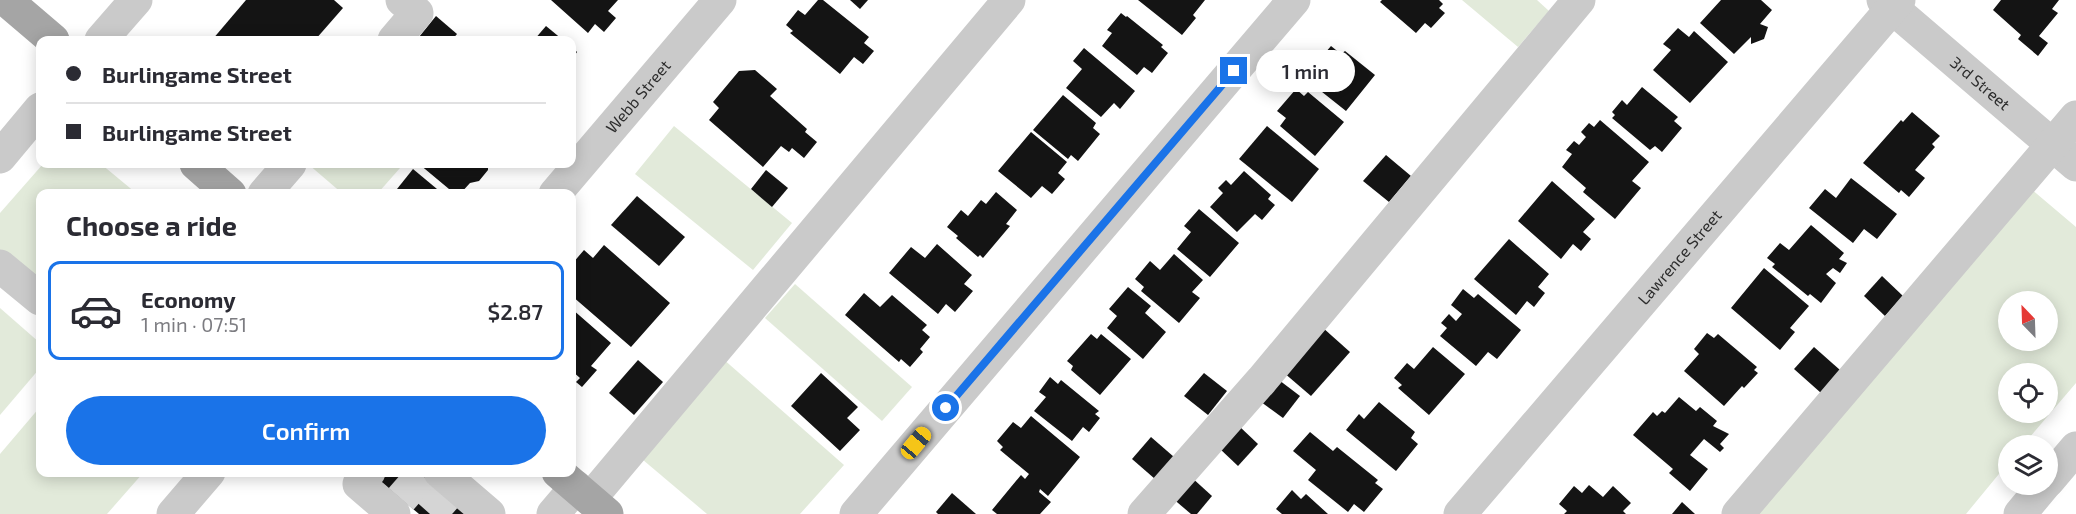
<!DOCTYPE html>
<meta charset="utf-8">
<style>
body{margin:0;font-family:"Exo 2",sans-serif;background:#f7f7f7;color:#2b2b33;height:100vh;display:flex;flex-direction:column;font-size:22px;white-space:nowrap}
*{box-sizing:border-box;margin:0}
p{font-size:20px;color:#7c7c81}
.icon{flex:none;width:33px;height:33px;fill:none;stroke:currentColor;stroke-width:2;stroke-linecap:round;stroke-linejoin:round}
.map{position:relative;flex:1;overflow:hidden}
.side{position:absolute;left:36px;top:189px;width:540px;height:288px;display:flex;flex-direction:column;background:#fff;border-radius:12px;box-shadow:0 3px 15px #0003}
.side>*{flex:none}
.banner{position:absolute;left:36px;top:36px;width:540px;height:132px;border-radius:12px;box-shadow:0 3px 15px #0003;display:grid;align-content:center;height:132px;padding:0 30px;background:#fff}
.needle{width:39px;rotate:337deg}
.buttons{position:absolute;left:1998px;top:291px;display:grid;gap:12px}
.buttons a{display:grid;place-items:center;width:60px;height:60px;border-radius:50%;background:#fff;box-shadow:0 3px 15px #0003;font-size:30px}
.end{position:absolute;width:27px;height:27px;margin:-14px;border:8px solid #1a73e8;background:#fff;box-shadow:0 0 0 3px #fff}
.from{border-radius:50%}
.bubble{position:absolute;height:42px;border-radius:21px;background:#fff;box-shadow:0 3px 15px #0003;font-size:20px;font-weight:600;line-height:42px;text-align:center}
.car{position:absolute;width:18px;height:36px;margin:-18px -9px;border-radius:8px;box-shadow:0 0 4px 2px #0007;background:linear-gradient(#f5c518 24%,#345 0 40%,#f5c518 0 76%,#345 0 86%,#f5c518 0)}
.banner b{display:flex;align-items:center;gap:21px;height:57px;font-size:22px}
.banner b+b{border-top:2px solid #e1e1e2}
.banner i{width:15px;height:15px;background:#2b2b33}
ul{padding:0;list-style:none}
li{display:flex;align-items:center;gap:18px;height:99px;margin:0 12px 9px;padding:0 18px;border:3px solid #e1e1e2;border-radius:12px}
li div{flex:1}
li b{display:block;font-size:22px}
li em{font-style:normal;font-weight:600}
li.active{border-color:#1a73e8}
li>.icon{width:54px;height:54px;stroke-width:1.5}
h2{padding:0 30px;font-size:27px;line-height:72px}
.cta{display:flex;gap:12px;margin-top:auto;padding:12px 30px}
.cta a{flex:1;height:69px;border-radius:36px;background:#1a73e8;color:#fff;font-size:24px;font-weight:600;line-height:69px;text-align:center}
.map>svg:first-child{display:block}
.green{fill:#e2eada;fill-rule:evenodd}
.building{fill:#141414}
.lines{fill:none;stroke-linecap:round;stroke-linejoin:round}
.minor-tunnel{stroke:#d5d5d5;stroke-width:33;stroke-dasharray:33 16;stroke-linecap:butt}
.minor{stroke:#cacaca;stroke-width:33}
.major{stroke:#a5a5a5;stroke-width:33}
.route{stroke:#1a73e8;stroke-width:8}
.labels{text-anchor:middle;stroke-width:6;stroke-linejoin:round;paint-order:stroke}
.street-label{font-size:16px;fill:#2d2d2d;stroke:#fff}
</style>
<div class="map">
<svg width="2076" height="514" viewBox="0 0 2076 514">
<rect width="100%" height="100%" fill="#fff"/>
<!-- green -->
<g class="green">
<path d="M1462 0H1537L1549 11 1518 47Z"/>
<path d="M674 126 792 223 753 270 635 174Z"/>
<path d="M43 164H101L136 193 40 194V286L0 252V213Z"/>
<path d="M308 164H395L400 168 378 193 343 194Z"/>
<path d="M2031 189 2076 227V383L2023 445 2008 446V463L1966 514H1754ZM2008 302H2048V340H2008ZM2008 374H2048V412H2008Z"/>
<path d="M795 284 912 387 882 421 765 318Z"/>
<path d="M0 308 40 343V368L0 415Z"/>
<path d="M722 358 844 465 800 514H707L636 454Z"/>
<path d="M40 407V472L143 473 107 514H0V454Z"/>
</g>
<!-- building -->
<g class="building">
<path d="M246 0H334L343 8 315 40H212Z"/>
<path d="M551 0H618L608 11 616 18 604 32 595 24 588 33Z"/>
<path d="M818 0H823L869 37 864 43 874 51 863 64 854 57 840 74 790 33 793 31 786 25 798 10 805 15Z"/>
<path d="M850 0H868L860 9Z"/>
<path d="M1138 0H1205L1193 15 1196 18 1182 35Z"/>
<path d="M1382 0H1439L1443 4 1439 8 1445 13 1431 28 1425 23 1416 33 1380 2Z"/>
<path d="M1721 0H1761L1772 10 1760 24 1768 27 1764 39 1751 44V37L1734 54 1700 23Z"/>
<path d="M2001 0H2059L2052 9 2058 13 2039 36 2048 43 2038 56 2018 39 2021 35 1993 10Z"/>
<path d="M1121 13 1126 17 1127 16 1163 45 1161 47 1168 53 1152 73 1144 67 1137 75 1102 46 1112 33 1107 30Z"/>
<path d="M436 16 457 34 452 40H423L419 37Z"/>
<path d="M546 26 563 40H534Z"/>
<path d="M1678 28 1689 37 1694 31 1728 62 1690 103 1653 70 1671 50 1663 44Z"/>
<path d="M1331 46 1341 54 1345 51 1375 75 1346 111 1312 84 1327 66 1319 60Z"/>
<path d="M572 47 577 52 572 59Z"/>
<path d="M1084 48 1135 91 1120 109 1114 103 1101 117 1066 88 1082 69 1073 61Z"/>
<path d="M755 70 777 89 770 96 807 129 805 132 817 142 804 158 792 148 789 152 781 146 763 167 709 120 719 108 713 102 739 71Z"/>
<path d="M1642 87 1678 117 1674 121 1682 128 1662 152 1655 146 1650 150 1612 118 1615 115 1612 112 1622 100 1627 105Z"/>
<path d="M1296 89 1304 96 1308 92 1344 122 1315 156 1280 126 1286 118 1277 111Z"/>
<path d="M1063 95 1096 123 1093 128 1100 134 1078 161 1071 155 1068 159 1033 130Z"/>
<path d="M1912 112 1940 136 1932 144 1935 147 1915 170 1925 178 1909 197 1901 190 1899 193 1863 163 1901 120 1903 122Z"/>
<path d="M1600 120 1649 162 1632 181 1641 188 1615 219 1583 192 1586 188 1562 167 1572 154 1566 150 1574 141 1579 145 1586 137 1581 132 1589 123 1594 127Z"/>
<path d="M1267 126 1319 169 1292 202 1239 159Z"/>
<path d="M1031 132 1067 162 1058 173 1065 179 1052 194 1042 186 1031 198 998 171Z"/>
<path d="M1386 155 1411 176 1389 202 1363 181Z"/>
<path d="M419 164H488V170L479 181 470 183 460 194H455Z"/>
<path d="M413 169 443 194H393Z"/>
<path d="M766 170 788 188 772 207 751 189Z"/>
<path d="M1244 171 1271 195 1268 199 1275 205 1262 220 1255 214 1237 232 1210 207 1223 193 1218 188 1226 180 1231 185Z"/>
<path d="M1851 178 1897 214 1877 239 1864 229 1853 243 1809 208 1825 189 1836 198Z"/>
<path d="M1552 181 1595 219 1583 232 1591 239 1581 251 1573 244 1561 259 1518 221Z"/>
<path d="M996 192 1017 210 1006 224 1010 226 983 258 980 255 978 257 956 238 958 236 947 227 961 210 968 216 981 200 986 204Z"/>
<path d="M637 196 685 237 659 266 611 225Z"/>
<path d="M1199 209 1239 243 1210 277 1177 249 1191 232 1184 226Z"/>
<path d="M1811 225 1844 253 1839 259 1847 263 1840 273 1833 268 1826 274 1836 283 1821 303 1810 294 1808 296 1772 267 1775 264 1767 258 1780 243 1789 250Z"/>
<path d="M1509 239 1549 274 1538 287 1545 293 1534 307 1527 301 1516 315 1474 279Z"/>
<path d="M937 244 972 275 964 284 973 291 955 312 946 304 938 314 889 273 911 247 925 258Z"/>
<path d="M604 245 670 303 631 347 572 296V285L575 281 572 278V264L584 250 593 258Z"/>
<path d="M1174 254 1203 280 1192 292 1200 298 1179 323 1141 291 1144 287 1135 279 1150 261 1160 270Z"/>
<path d="M1764 268 1809 306 1790 328 1795 332 1780 350 1731 308Z"/>
<path d="M1882 276 1903 296 1885 316 1864 296Z"/>
<path d="M1128 287 1151 306 1145 313 1166 332 1143 359 1107 328 1117 316 1109 309Z"/>
<path d="M1463 289 1474 298 1478 294 1521 330 1497 359 1488 352 1476 366 1440 336 1447 328 1441 323 1449 314 1456 321 1462 314 1451 305Z"/>
<path d="M864 293 880 307 892 295 927 325 922 330 930 337 920 349 923 352 910 367 901 359 899 362 845 315Z"/>
<path d="M572 309 611 343 591 366 597 370 582 387 576 382 580 378 572 371Z"/>
<path d="M1322 327 1350 352 1311 396 1283 372Z"/>
<path d="M1707 333 1714 338 1718 334 1757 367 1754 370 1758 373 1744 388 1742 386 1724 406 1684 371 1699 354 1694 349Z"/>
<path d="M1091 334 1097 339 1101 334 1131 359 1100 395 1071 370 1073 366 1067 361Z"/>
<path d="M1433 347 1465 374 1429 415 1398 388 1402 385 1394 378 1407 363 1414 369Z"/>
<path d="M1814 347 1840 370 1821 393 1794 369Z"/>
<path d="M638 360 663 382 634 415 609 393Z"/>
<path d="M821 373 858 407 847 418 860 430 840 451 791 406Z"/>
<path d="M1204 373 1227 391 1208 415 1184 396Z"/>
<path d="M1050 377 1058 384 1061 380 1099 411 1095 414 1100 418 1089 432 1083 427 1072 441 1034 411 1046 397 1039 392Z"/>
<path d="M1275 377 1300 396 1283 418 1257 399Z"/>
<path d="M1679 397 1696 411 1700 407 1717 421 1713 426 1729 434 1720 444 1724 448 1720 452 1704 439 1690 455 1708 469 1690 491 1669 473 1673 469 1633 435 1653 412 1657 416 1662 411 1665 413Z"/>
<path d="M1379 402 1415 432 1411 438 1418 444 1396 471 1346 430 1359 414 1364 419Z"/>
<path d="M1031 416 1080 457 1048 496 1040 489 1039 492 1051 502 1040 514H997L992 510 1021 475 1025 479 1029 474 1000 450 1003 447 997 441 1013 422 1021 428Z"/>
<path d="M1239 426 1258 444 1238 466 1219 448Z"/>
<path d="M1310 432 1333 451 1337 447 1378 480 1375 483 1383 489 1364 512 1354 504 1348 512 1308 480 1316 470 1293 451Z"/>
<path d="M1151 437 1174 457 1155 479 1132 459Z"/>
<path d="M388 472H419L467 514H419L380 481Z"/>
<path d="M1190 476 1212 496 1197 514H1191L1171 497Z"/>
<path d="M1589 485 1603 497 1613 486 1631 503 1623 511 1626 514H1564L1567 511 1559 504 1574 486 1582 493Z"/>
<path d="M1292 490 1301 499 1306 494 1328 514H1282L1276 509Z"/>
<path d="M952 493 976 514H938L936 512Z"/>
<path d="M1682 502 1695 514H1672Z"/>
</g>
<g class="lines">
<!-- minor-tunnel -->
<g class="minor-tunnel">
<path d="M401 499 422 475"/>
<path d="M430 514 446 496"/>
</g>
<!-- minor -->
<g class="minor">
<path id="s1" d="M1883 0 2076 165"/>
<path d="M101 40 136 0"/>
<path d="M394 40 417 13 402 0"/>
<path d="M0 157 40 109"/>
<path d="M264 194 290 164"/>
<path id="s2" d="M555 194 720 0"/>
<path d="M0 266 40 299"/>
<path d="M369 472 359 484 394 514"/>
<path d="M440 472 489 514"/>
<path d="M2048 481 2076 448"/>
<path d="M590 499 1009 0"/>
<path d="M173 514 209 472"/>
<path d="M553 514 576 487"/>
<path d="M856 514 1294 0"/>
<path d="M1144 514 1262 380 1579 0"/>
<path id="s3" d="M1460 514 1899 0"/>
<path d="M1738 514 2076 117"/>
<path d="M2020 514 2045 484"/>
</g>
<!-- major -->
<g class="major">
<path d="M6 0 53 40"/>
<path d="M196 164 230 194"/>
<path d="M558 472 607 514"/>
</g>
</g>
<g class="lines">
<!-- route -->
<path class="route" d="M946 408 1234 71"/>
</g>
<g class="labels">
<!-- street labels -->
<g class="street-label">
<text dy="6" stroke="none"><textPath href="#s1" startOffset="128">3rd Street</textPath></text>
<text dy="6" stroke="none"><textPath href="#s2" startOffset="128">Webb Street</textPath></text>
<text dy="6" stroke="none"><textPath href="#s3" startOffset="338">Lawrence Street</textPath></text>
</g>
</g>
</svg>
<div class="buttons">
<a><svg class="needle" viewBox="-14 -14 28 28"><path d="M0-13l5 13h-10z" fill="#e53935"/><path d="M0 13l5-13h-10z" fill="#7c7c81"/></svg></a>
<a><svg class="icon" aria-label="locate" viewBox="0 0 24 24"><circle cx="12" cy="12" r="6"/><path d="M12 2v4M12 18v4M2 12h4M18 12h4"/></svg></a>
<a><svg class="icon" aria-label="layers" viewBox="0 0 24 24"><path d="M12 4l9 5-9 5-9-5zM3 14l9 5 9-5"/></svg></a>
</div>
<i class="end from" style="left:946px;top:408px"></i>
<i class="end" style="left:1234px;top:71px"></i>
<div class="bubble" style="left:1256px;top:50px;width:99px">1 min</div>
<i class="car" style="left:916px;top:443px;rotate:40deg"></i>
<div class="banner">
<b><i class="from"></i>Burlingame Street</b>
<b><i></i>Burlingame Street</b>
</div>
<section class="side">
<h2>Choose a ride</h2>
<ul>
<li class="active"><svg class="icon" aria-label="car" viewBox="0 0 24 24"><path d="M5 17H2v-5l4-1 3-4h7l3 4 3 1v5h-3M9 17h6M6 11h13"/><circle cx="7" cy="17" r="2"/><circle cx="17" cy="17" r="2"/></svg><div><b>Economy</b><p>1 min · 07:51</p></div><em>$2.87</em></li>
</ul>
<div class="cta"><a>Confirm</a></div>
</section>
</div>
